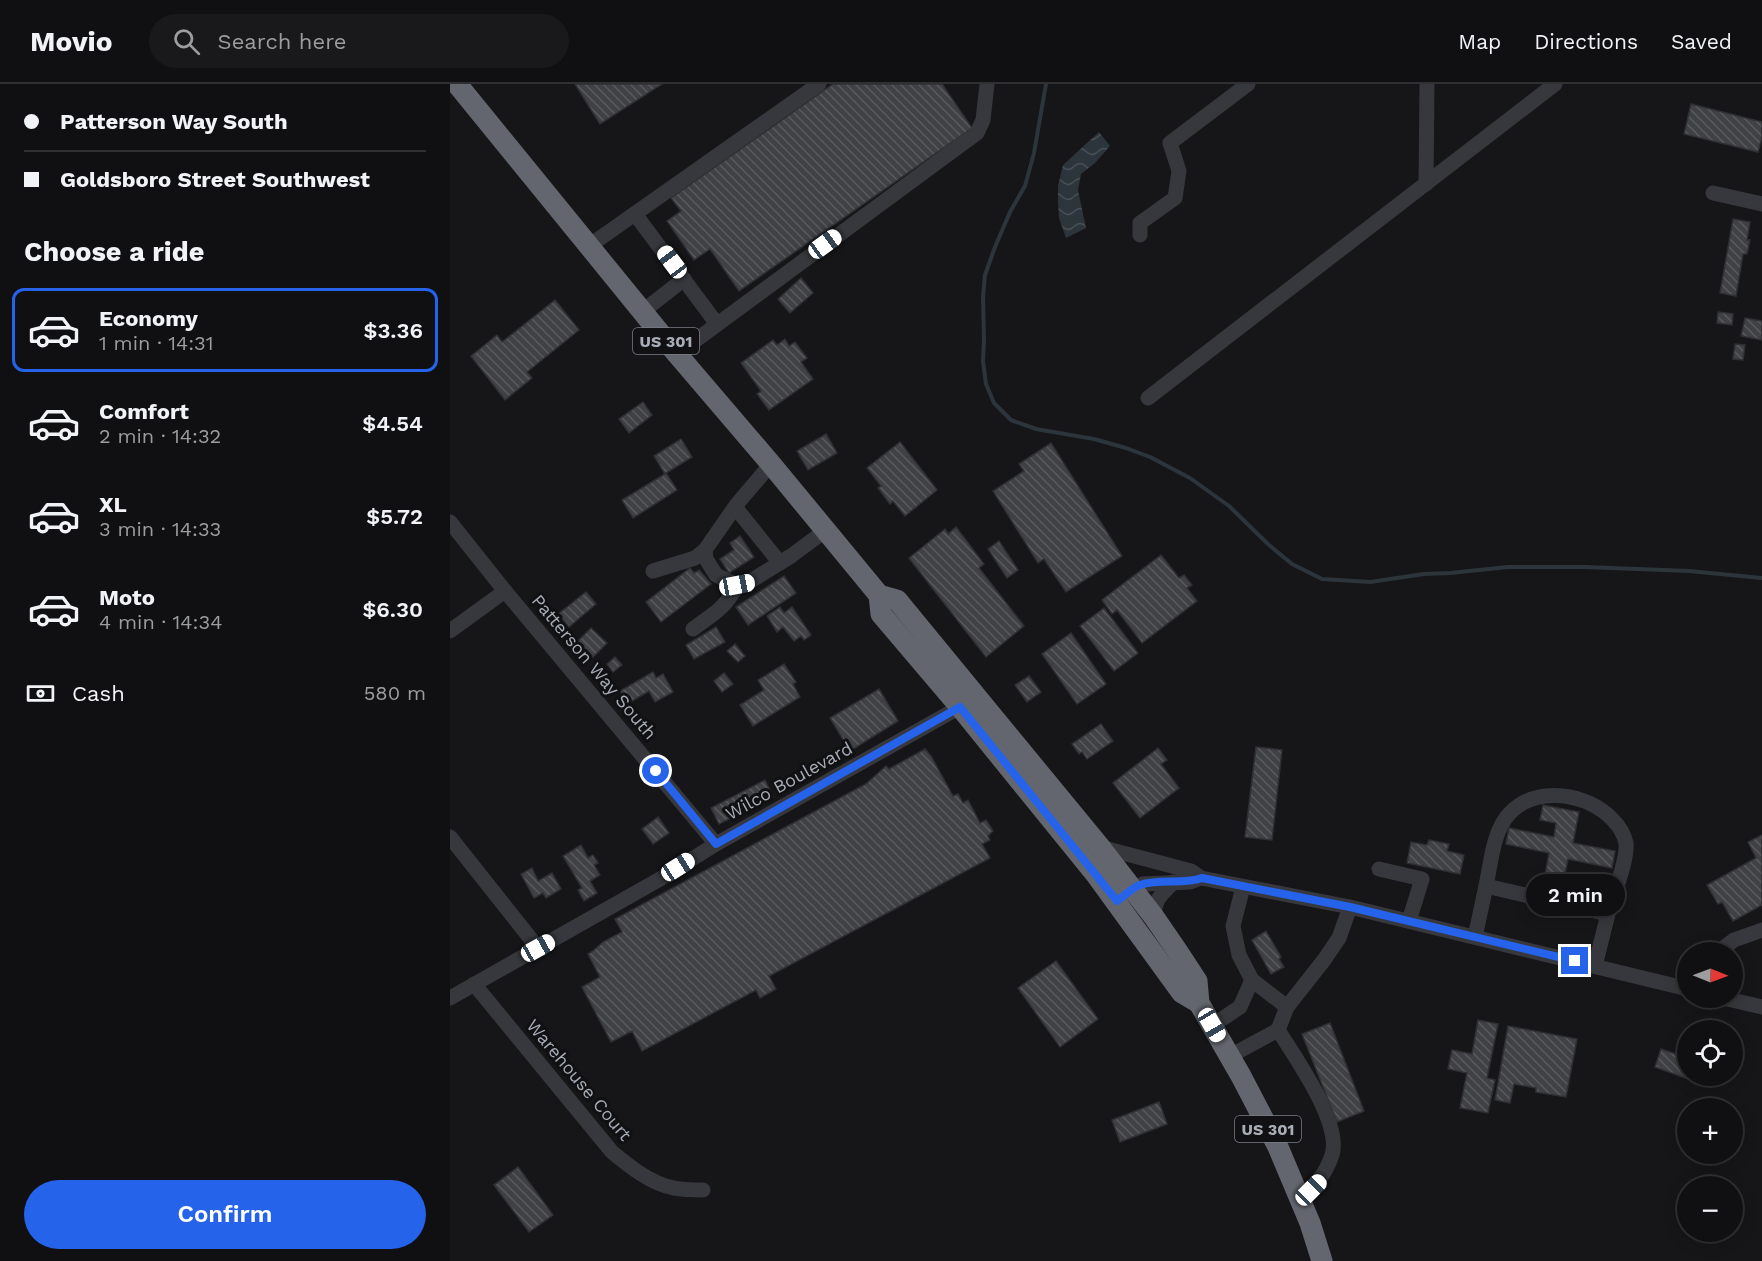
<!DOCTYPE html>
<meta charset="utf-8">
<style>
body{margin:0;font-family:"Work Sans",sans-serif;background:#19191b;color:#f1f3f6;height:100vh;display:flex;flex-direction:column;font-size:22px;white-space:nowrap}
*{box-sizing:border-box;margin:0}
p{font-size:20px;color:#9c9d9f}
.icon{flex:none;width:33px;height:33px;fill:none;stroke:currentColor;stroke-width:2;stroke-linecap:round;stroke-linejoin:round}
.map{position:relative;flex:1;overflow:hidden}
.sheet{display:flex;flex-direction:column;background:#101012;width:450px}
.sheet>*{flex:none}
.guide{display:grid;align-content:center;height:132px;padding:0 24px;background:#101012}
.needle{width:39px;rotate:91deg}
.tools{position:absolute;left:1227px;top:858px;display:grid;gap:12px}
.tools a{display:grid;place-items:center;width:66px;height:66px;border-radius:50%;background:#101012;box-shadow:0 3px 15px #0003,0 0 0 2px #303032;font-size:30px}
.end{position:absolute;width:27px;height:27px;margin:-14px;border:8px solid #2563eb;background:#fff;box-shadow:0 0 0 3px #fff}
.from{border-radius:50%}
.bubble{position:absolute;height:42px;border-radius:21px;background:#101012;box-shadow:0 3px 15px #0003,0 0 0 2px #303032;font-size:20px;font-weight:600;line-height:42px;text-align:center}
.car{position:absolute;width:18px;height:36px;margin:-18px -9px;border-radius:8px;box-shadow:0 0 4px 2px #0007;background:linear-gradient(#fff 24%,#345 0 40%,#fff 0 76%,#345 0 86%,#fff 0)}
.guide b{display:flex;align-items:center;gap:21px;height:57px;font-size:22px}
.guide b+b{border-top:2px solid #303032}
.guide i{width:15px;height:15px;background:#f1f3f6}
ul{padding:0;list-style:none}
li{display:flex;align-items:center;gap:18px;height:84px;margin:0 12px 9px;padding:0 12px;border:3px solid transparent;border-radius:12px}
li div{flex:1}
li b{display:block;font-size:22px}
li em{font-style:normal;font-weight:600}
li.active{border-color:#2563eb}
li>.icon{width:54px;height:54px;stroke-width:1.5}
h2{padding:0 24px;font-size:27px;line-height:72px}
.pay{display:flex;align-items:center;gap:15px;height:66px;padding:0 24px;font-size:22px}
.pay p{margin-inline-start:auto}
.action{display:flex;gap:12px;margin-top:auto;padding:12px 24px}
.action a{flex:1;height:69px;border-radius:36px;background:#2563eb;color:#fff;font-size:24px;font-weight:600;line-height:69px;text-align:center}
header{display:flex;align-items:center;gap:36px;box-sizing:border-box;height:84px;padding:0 30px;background:#101012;border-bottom:2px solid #303032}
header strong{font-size:28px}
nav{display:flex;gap:33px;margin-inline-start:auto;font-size:21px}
.search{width:420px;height:54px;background:#19191b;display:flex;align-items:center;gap:15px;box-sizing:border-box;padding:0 21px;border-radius:33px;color:#9c9d9f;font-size:22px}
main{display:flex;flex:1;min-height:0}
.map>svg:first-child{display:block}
.water{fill:url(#water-waves)}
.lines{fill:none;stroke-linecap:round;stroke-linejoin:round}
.stream{stroke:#2c353c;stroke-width:4}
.building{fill:url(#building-back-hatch);stroke:#303034;stroke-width:1.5}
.minor{stroke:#37383d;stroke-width:15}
.highway{stroke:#63666e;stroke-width:21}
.route{stroke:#2563eb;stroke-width:8}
.labels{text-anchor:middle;stroke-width:6;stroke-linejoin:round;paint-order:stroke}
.shield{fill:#111113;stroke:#7b7e86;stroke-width:1.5}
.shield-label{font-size:16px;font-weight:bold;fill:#a8adb8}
.street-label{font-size:18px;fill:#a8adb8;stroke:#111113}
</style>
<header>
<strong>Movio</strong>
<div class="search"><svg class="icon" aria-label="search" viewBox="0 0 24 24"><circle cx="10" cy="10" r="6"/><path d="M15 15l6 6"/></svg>Search here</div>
<nav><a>Map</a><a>Directions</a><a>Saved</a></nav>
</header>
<main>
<section class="sheet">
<div class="guide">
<b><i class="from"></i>Patterson Way South</b>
<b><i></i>Goldsboro Street Southwest</b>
</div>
<h2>Choose a ride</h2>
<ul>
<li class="active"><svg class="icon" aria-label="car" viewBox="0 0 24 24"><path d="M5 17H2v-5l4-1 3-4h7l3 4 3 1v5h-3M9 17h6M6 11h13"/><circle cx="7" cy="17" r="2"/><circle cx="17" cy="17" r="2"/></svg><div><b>Economy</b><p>1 min · 14:31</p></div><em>$3.36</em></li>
<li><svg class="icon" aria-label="car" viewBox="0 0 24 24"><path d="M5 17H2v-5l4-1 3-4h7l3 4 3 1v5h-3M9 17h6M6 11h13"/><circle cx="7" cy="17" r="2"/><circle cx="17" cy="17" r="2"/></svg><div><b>Comfort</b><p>2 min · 14:32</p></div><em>$4.54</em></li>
<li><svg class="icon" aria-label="car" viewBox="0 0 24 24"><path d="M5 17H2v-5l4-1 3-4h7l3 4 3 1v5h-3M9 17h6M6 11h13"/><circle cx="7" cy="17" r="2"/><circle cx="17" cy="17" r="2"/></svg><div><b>XL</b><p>3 min · 14:33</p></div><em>$5.72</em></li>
<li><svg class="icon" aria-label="car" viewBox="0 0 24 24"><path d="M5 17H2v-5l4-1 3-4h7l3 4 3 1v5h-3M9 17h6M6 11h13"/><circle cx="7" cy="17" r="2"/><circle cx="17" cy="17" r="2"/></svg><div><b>Moto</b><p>4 min · 14:34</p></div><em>$6.30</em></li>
</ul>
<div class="pay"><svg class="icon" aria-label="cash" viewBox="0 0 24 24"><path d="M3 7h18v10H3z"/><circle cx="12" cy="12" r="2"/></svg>Cash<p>580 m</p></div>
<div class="action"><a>Confirm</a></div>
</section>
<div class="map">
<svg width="1312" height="1177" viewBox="0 0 1312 1177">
<defs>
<pattern id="water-waves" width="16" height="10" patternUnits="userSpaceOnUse" patternTransform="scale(1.5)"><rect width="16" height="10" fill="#2c353c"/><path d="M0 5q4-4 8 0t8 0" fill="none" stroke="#485056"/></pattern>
<pattern id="building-back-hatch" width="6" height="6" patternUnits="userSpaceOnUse" patternTransform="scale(1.5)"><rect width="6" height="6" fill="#404145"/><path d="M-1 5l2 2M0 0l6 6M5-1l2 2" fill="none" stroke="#595a5e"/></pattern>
</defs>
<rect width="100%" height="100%" fill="#161618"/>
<!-- water -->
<path class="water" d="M649 48 660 62 645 79 631 90 628 106 636 144 616 154 609 134 608 118V102L613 81Z"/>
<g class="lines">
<!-- stream -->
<path class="stream" d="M596 0 584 69 575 102 560 128 545 163 535 191 533 213 534 255 533 277 536 300 544 319 561 336 586 345 644 355 676 364 700 373 740 394 779 422 819 461 842 480 872 495 920 498 974 490 1000 489 1058 483H1135L1239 487 1312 494"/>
</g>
<!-- building -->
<g class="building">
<path d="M125 0H212L150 40Z"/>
<path d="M383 0H492L522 44 289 207 260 165 244 176 217 137 231 127 221 114Z"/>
<path d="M1241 20 1312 38V53L1308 68 1234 50Z"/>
<path d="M1283 135 1300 138 1297 156H1300L1297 170H1293L1286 212 1270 209Z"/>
<path d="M351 194 363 209 340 229 328 215Z"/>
<path d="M105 216 129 246 77 288 82 294 55 316 21 272 47 251 52 258Z"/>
<path d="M1268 228 1283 230 1282 241 1267 239Z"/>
<path d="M1295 234 1312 237V256L1291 252Z"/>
<path d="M335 255 339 262 345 258 357 274 351 278 363 295 319 326 307 310 311 307 291 279 323 256 327 261Z"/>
<path d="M1285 260 1295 261 1293 276 1283 275Z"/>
<path d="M193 318 202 331 179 349 169 335Z"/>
<path d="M376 350 387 369 358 386 347 367Z"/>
<path d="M231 355 242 373 216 389 227 406 183 434 172 416 215 390 204 372Z"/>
<path d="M450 358 487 406 455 432 443 417 440 420 428 404 431 402 417 384Z"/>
<path d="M601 359 672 472 616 508 594 475 588 479 543 407 574 387 569 380Z"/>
<path d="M506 443 534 480 529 484 574 542 536 573 459 474 495 445 498 450Z"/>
<path d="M290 452 304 473 279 489 270 475 284 466 280 459Z"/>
<path d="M549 457 568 486 557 494 538 465Z"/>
<path d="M711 471 729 494 734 491 742 501 737 504 747 517 692 559 667 526 662 530 652 516Z"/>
<path d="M240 484 244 489 249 486 261 500 211 538 196 518Z"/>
<path d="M334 492 346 509 298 541 286 523Z"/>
<path d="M136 508 146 520 119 543 108 530Z"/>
<path d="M330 523 334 529 342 523 361 551 354 556 351 552 344 557 333 543 327 548 317 532Z"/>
<path d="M654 524 688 569 664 587 630 542Z"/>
<path d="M266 543 275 558 244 575 236 561Z"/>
<path d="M141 544 157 559 143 573 127 558Z"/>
<path d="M621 549 656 600 627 620 592 570Z"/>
<path d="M285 560 295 572 288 578 277 567Z"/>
<path d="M165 573 172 581 163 588 157 580Z"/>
<path d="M334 580 346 598 343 600 350 613 303 642 290 621 314 606 308 596Z"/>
<path d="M203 588 206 594 213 590 223 608 205 618 199 607 177 620 170 607Z"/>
<path d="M274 589 283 600 272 608 264 597Z"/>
<path d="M579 592 591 608 577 618 565 601Z"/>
<path d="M429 605 448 637 400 667 380 634Z"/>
<path d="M651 640 663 657 637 675 632 668 629 670 622 660Z"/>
<path d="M806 663 832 666 822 756 795 753Z"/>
<path d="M708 664 717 676 711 680 729 704 690 734 663 699Z"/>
<path d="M475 665 481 672 503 712 508 710 513 719 518 716 530 739 536 736 543 747 538 752 540 756 532 760 540 774 319 892 326 905 310 914 306 906 192 967 182 947 161 958 132 903 150 893 138 870 143 867 153 858 172 848 165 835 416 700 436 682 439 685Z"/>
<path d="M315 696 323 713 269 740 261 724Z"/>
<path d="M1093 721 1129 728 1123 759 1165 767 1162 784 1118 775 1114 795 1108 794 1107 800 1094 797 1099 769 1056 760 1059 744 1104 753 1106 739 1090 736Z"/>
<path d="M208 733 219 749 203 760 192 745Z"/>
<path d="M1312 751V821L1283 837 1272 818 1268 820 1257 801 1306 774 1298 758Z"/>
<path d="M979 756 999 760 997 767 1014 771 1010 790 957 779 961 758 977 761Z"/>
<path d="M131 761 138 774 143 771 148 779 144 781 150 791 140 797 147 809 134 817 128 806 132 804 113 772Z"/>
<path d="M82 784 88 797 102 789 111 805 96 814 93 809 84 814 71 790Z"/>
<path d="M816 847 831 873 829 875 834 883 821 890 802 856Z"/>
<path d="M606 877 648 935 610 963 568 904Z"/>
<path d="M1028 936 1048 940 1037 994 1045 996 1038 1029 1010 1024 1017 989 998 985 1002 966 1022 970Z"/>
<path d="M880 939 914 1027 887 1038 852 950Z"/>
<path d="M1058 942 1127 955 1116 1013 1086 1008V1004L1064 1000 1060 1019 1045 1016Z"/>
<path d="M1232 953 1238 955V995L1205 983 1211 965 1226 970Z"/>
<path d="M709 1018 717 1040 670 1058 662 1036Z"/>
<path d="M68 1083 103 1131 79 1148 44 1101Z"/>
</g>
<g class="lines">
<!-- minor -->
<g class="minor">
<path d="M976 100 977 0"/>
<path d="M1263 109 1312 120"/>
<path d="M185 130 267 240"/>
<path d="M690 151V139L725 114 729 87 720 59 798 0"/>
<path d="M139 162 369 0"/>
<path d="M192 228 234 195"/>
<path d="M227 270 527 49 533 36 537 0"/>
<path d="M698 314 1105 0"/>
<path d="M321 380 287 420 255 466 256 475 266 491 287 501 299 498 341 472 376 446"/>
<path d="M285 423 330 479"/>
<path d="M0 438 55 507 266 760"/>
<path d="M203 487 245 474 255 466"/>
<path d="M243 545C263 530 276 524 287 501"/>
<path d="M0 547 55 507"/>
<path d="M0 753 88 864"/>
<path d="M650 763 741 787 751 794 900 823 1238 905"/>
<path d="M929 785 972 795 959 837"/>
<path d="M1036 802C1041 779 1043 746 1060 729 1087 701 1138 709 1163 736 1169 742 1174 750 1176 759 1178 776 1163 812 1158 830"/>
<path d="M793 803 783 842 789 871 802 896 837 923 874 876 889 854 900 823"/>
<path d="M675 811 693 800 740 798 751 794"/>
<path d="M704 833C705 812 712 812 723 798"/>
<path d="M1025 853 1036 802 1158 830 1145 882"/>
<path d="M1268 868 1284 856 1312 846"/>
<path d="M24 900 162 1068C179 1082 201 1100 224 1104 233 1106 244 1106 253 1106"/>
<path d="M0 914 210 795 266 760 510 623"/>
<path d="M1273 914 1312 923"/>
<path d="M763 941 790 923 802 896"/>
<path d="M828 946C845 973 892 1039 882 1071 875 1092 865 1101 850 1116"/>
<path d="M780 972 828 946 837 923"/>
</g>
<!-- highway -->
<g class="highway">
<path d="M7 0 227 270 321 380 429 511 447 516 650 763 704 833 728 868 747 897 749 919 791 992 828 1063 860 1139 872 1177"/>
<path d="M429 511 431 530 510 623 647 792 732 909 749 919"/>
</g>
</g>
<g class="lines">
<!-- route -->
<path class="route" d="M206 687 266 760 510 623 667 817C674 812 682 804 690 801 710 794 732 801 752 794L900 823 1125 877"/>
</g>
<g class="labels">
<!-- shield labels -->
<g class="shield">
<rect x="183" y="244" width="66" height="26" rx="4.5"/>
<rect x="785" y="1032" width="66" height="26" rx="4.5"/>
</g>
<g class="shield-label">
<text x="216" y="263">US 301</text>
<text x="818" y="1051">US 301</text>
</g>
<!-- street labels -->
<g class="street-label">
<text transform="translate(144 583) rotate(50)" y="6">Patterson Way South</text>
<text transform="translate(339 697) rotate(-29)" y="6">Wilco Boulevard</text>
<text transform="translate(129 996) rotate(50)" y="6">Warehouse Court</text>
</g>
</g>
</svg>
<div class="tools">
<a><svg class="needle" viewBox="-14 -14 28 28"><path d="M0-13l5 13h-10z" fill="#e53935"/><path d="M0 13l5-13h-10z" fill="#9c9d9f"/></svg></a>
<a><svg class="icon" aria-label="locate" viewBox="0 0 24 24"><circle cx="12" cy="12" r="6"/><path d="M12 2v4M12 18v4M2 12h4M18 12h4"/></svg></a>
<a>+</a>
<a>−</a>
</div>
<i class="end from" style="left:206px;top:687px"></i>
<i class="end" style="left:1125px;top:877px"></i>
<div class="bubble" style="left:1076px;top:790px;width:99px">2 min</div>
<i class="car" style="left:375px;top:160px;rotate:54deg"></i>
<i class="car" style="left:222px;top:178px;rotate:323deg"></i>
<i class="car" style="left:287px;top:501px;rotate:79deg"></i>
<i class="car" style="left:228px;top:783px;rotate:58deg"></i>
<i class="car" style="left:88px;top:864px;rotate:61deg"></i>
<i class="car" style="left:762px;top:941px;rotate:150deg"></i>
<i class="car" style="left:861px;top:1106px;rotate:45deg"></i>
</div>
</main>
